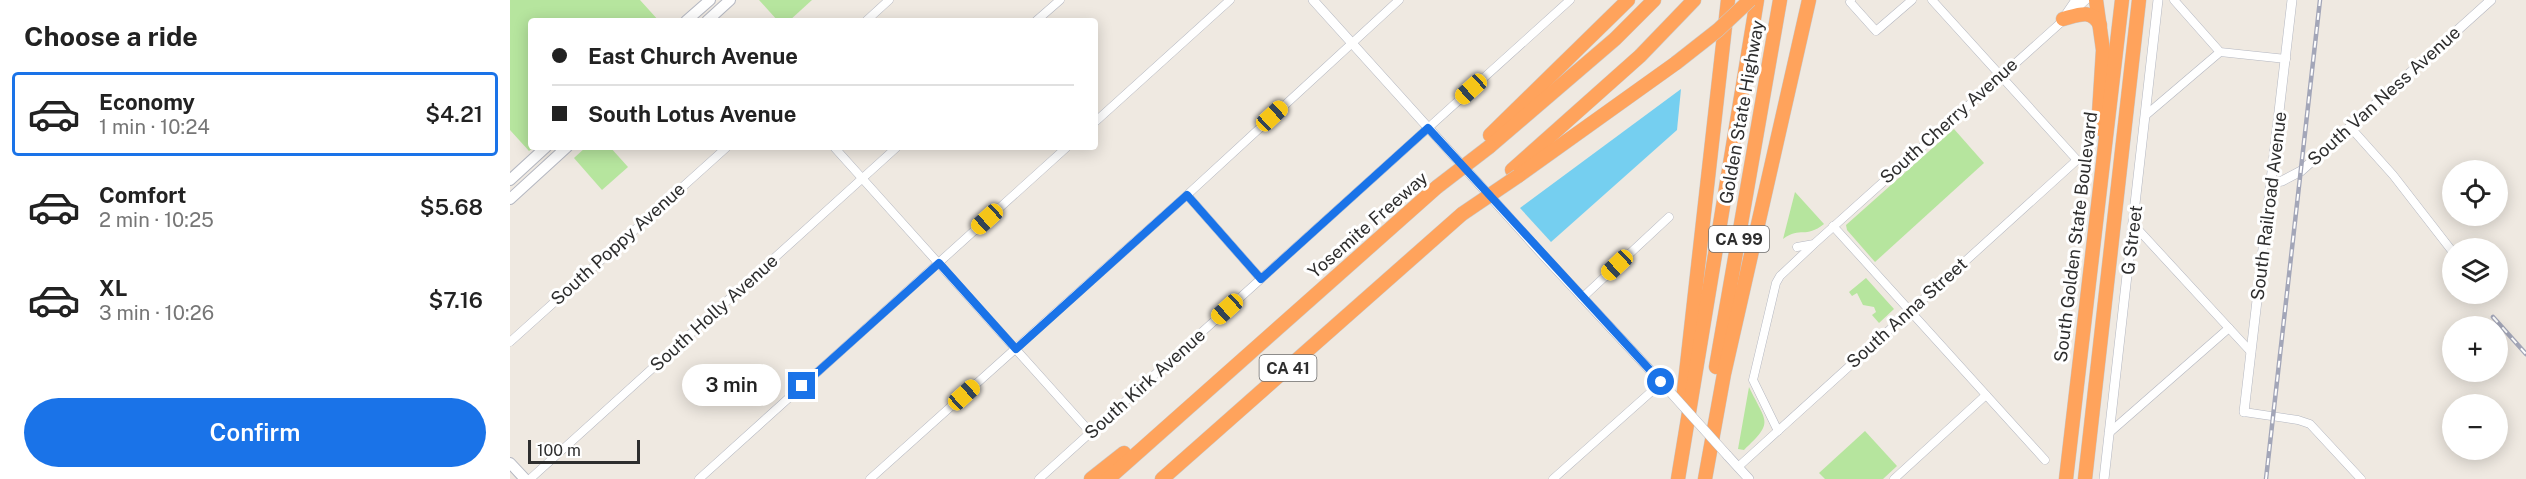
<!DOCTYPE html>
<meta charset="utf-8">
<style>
body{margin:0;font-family:"Public Sans",sans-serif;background:#f6f6f6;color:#222;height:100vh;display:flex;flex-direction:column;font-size:22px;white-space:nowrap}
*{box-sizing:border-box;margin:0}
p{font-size:20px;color:#767676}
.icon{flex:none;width:33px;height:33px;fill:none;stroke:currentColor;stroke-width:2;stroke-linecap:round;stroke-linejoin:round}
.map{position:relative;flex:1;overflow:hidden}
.sheet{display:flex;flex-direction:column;background:#fff;width:510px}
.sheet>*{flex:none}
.top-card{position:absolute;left:18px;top:18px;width:570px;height:132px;border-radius:6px;box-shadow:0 3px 15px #0003;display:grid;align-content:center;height:132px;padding:0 24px;background:#fff}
.controls{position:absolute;left:1932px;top:160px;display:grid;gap:12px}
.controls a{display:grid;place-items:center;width:66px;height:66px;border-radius:50%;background:#fff;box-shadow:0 3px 15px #0003;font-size:30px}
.scale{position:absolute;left:18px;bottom:15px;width:112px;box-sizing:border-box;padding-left:6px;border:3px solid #2e2e2e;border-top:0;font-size:16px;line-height:21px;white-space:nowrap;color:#2e2e2e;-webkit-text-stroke:4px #fff;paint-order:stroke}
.end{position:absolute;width:27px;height:27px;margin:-14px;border:8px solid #1a73e8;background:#fff;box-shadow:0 0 0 3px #fff}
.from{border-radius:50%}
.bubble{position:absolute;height:42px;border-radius:21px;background:#fff;box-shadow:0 3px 15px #0003;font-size:20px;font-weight:600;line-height:42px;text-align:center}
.car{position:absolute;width:18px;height:36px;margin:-18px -9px;border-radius:8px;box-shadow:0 0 4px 2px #0007;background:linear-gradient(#f5c518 24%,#345 0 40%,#f5c518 0 76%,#345 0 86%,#f5c518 0)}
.top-card b{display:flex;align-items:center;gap:21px;height:57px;font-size:22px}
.top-card b+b{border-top:2px solid #e0e0e0}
.top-card i{width:15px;height:15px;background:#222}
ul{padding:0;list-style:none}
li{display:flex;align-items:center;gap:18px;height:84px;margin:0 12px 9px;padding:0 12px;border:3px solid transparent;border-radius:6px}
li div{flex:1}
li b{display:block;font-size:22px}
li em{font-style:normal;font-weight:600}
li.selected{border-color:#1a73e8}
li>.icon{width:54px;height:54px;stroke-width:1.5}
h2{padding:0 24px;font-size:27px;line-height:72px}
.primary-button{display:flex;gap:12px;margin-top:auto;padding:12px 24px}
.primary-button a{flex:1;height:69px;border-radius:36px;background:#1a73e8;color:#fff;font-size:24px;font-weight:600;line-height:69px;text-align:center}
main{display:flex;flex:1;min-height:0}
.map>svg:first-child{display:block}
.green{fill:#b6e59e}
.water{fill:#75cff0}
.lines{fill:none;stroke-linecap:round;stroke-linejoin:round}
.minor-casing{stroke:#b4b7c1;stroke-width:9}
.tertiary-casing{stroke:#b4b7c1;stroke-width:10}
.secondary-casing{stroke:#b4b7c1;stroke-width:12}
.motorway-casing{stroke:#c9c9c9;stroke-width:15}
.minor{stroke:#fff;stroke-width:8}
.tertiary{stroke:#fff;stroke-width:9}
.secondary{stroke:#fff;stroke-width:10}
.motorway{stroke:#ffa35c;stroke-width:14}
.rail-casing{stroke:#a3a6b8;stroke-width:4.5}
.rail{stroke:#fff;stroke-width:2;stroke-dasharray:7;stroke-linecap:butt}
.tertiary-bridge-casing{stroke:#b4b7c1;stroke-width:10;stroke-linecap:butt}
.motorway-bridge-casing{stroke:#c9c9c9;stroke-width:15;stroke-linecap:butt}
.tertiary-bridge{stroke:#fff;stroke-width:9}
.motorway-bridge{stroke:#ffa35c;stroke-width:14}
.route{stroke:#1a73e8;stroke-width:8}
.labels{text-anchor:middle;stroke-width:6;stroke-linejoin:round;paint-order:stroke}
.shield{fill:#fff;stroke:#6d6d6d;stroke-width:1.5}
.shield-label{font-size:16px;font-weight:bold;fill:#2e2e2e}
.street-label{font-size:18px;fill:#2e2e2e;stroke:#fff}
</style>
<main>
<section class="sheet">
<h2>Choose a ride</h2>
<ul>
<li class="selected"><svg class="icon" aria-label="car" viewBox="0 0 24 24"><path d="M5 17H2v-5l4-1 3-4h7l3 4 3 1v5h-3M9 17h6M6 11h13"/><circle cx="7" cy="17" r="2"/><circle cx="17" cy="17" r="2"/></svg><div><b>Economy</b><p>1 min · 10:24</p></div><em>$4.21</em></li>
<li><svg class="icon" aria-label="car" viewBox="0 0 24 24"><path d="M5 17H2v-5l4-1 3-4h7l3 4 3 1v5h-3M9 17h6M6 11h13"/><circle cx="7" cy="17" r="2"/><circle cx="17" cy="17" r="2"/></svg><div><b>Comfort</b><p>2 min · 10:25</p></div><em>$5.68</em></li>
<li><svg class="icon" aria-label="car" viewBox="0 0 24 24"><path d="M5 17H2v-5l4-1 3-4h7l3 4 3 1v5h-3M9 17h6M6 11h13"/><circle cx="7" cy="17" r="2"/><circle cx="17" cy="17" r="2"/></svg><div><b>XL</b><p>3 min · 10:26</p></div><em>$7.16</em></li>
</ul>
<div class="primary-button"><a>Confirm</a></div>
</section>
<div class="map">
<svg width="2016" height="479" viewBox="0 0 2016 479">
<rect width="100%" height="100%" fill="#efe9e1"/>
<!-- green -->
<g class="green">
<path d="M0 0H130L149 21H21V147H24L19 151 0 130Z"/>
<path d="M249 0H302L279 21H268Z"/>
<path d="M1444 129 1474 163 1365 262 1337 230 1336 225Z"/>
<path d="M76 147H100L118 167 92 190 64 158Z"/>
<path d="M1285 192 1314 224C1295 239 1291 226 1273 239Z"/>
<path d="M1356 278 1384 309 1369 323 1362 315 1366 312 1364 307 1353 305 1347 293 1342 296 1339 292Z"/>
<path d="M1239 387C1256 423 1265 421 1234 450L1228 449Z"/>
<path d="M1355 431 1387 466 1373 479H1315L1309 473Z"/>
</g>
<!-- water -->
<path class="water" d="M1171 89 1167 130 1041 242 1010 208Z"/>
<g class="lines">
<!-- minor casing -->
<g class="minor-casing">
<g id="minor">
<path d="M1341 0 1340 2 1366 31 1402 0"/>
<path d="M1664 0 1710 52 1776 59"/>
<path d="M356 21 379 0"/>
<path d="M526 21 550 0"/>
<path d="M1636 115 1710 52"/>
<path d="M585 122 720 0"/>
<path d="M1840 127 1883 175 1942 251"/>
<path d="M324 147 581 433"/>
<path d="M677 195 751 279"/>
<path d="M1623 224 1741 352"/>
<path d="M1323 226 1535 460"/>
<path d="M1287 247 1304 244 1576 0"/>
<path d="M1072 298 1159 217"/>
<path d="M0 342 217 147"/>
<path d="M1734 412 1788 420 1800 424 1851 479"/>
<path d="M1268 431 1243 380 1266 283 1270 276 1303 245"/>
<path d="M1599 433 1719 328"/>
<path d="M1228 467 1567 160 1422 0"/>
<path d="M20 479 387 147"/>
<path d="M189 479 557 147"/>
<path d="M360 479 677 195 889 0"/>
<path d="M529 479 1060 0"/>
<path d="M1043 479 1151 383"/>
<path d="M1384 479 1476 395"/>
</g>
</g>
<!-- tertiary casing -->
<g class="tertiary-casing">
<g id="tertiary">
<path d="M803 0 1033 255 1153 384"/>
<path d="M1553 19 1566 0"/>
<path d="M1761 183 1772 181 1791 171 1981 0"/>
<path d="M1734 412 1782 0"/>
<path d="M1217 455 1239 479"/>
<path d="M1594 479 1648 0"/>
</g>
</g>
<!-- secondary casing -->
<g class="secondary-casing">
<g id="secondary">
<path d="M176 21 200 0"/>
<path d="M197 21 220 0"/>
<path d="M0 180 36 147"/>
<path d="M0 199 57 147"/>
<path d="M0 463 15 479"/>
</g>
</g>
<!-- motorway casing -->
<g class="motorway-casing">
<g id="motorway">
<path d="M1586 0 1593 50 1588 129"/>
<path d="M1553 19C1568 15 1581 8 1590 25"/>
<path d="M980 135 1118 0"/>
<path d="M979 147 1105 39 1144 0"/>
<path d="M1002 170 1130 56 1184 0"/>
<path d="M1008 176 1166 63"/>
<path d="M1206 367 1270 0"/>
<path d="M1173 400 1218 0"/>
<path d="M581 479 614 453"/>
<path d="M598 479 927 187"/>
<path d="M652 479 952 214"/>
<path d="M1168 479 1247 0"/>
<path d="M1195 479 1214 374 1299 0"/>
<path d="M1556 479 1612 0"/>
<path d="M1575 479 1629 0"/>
</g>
</g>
<!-- minor -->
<use href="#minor" class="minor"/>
<!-- tertiary -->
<use href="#tertiary" class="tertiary"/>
<!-- secondary -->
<use href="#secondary" class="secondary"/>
<!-- motorway -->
<use href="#motorway" class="motorway"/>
<!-- rail casing -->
<g class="rail-casing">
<g id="rail">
<path d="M1983 317 2016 354"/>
<path d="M1756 479 1810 0"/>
</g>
</g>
<!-- rail -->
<use href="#rail" class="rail"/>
<!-- tertiary-bridge casing -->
<g class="tertiary-bridge-casing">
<path id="tertiary-bridge" d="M1153 384 1217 455"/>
</g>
<!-- motorway-bridge casing -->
<g class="motorway-bridge-casing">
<g id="motorway-bridge">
<path d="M1166 63 1208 30 1240 0"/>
<path d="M927 187 979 147"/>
<path d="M952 214 1008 176"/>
</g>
</g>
<!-- tertiary-bridge -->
<use href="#tertiary-bridge" class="tertiary-bridge"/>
<!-- motorway-bridge -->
<use href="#motorway-bridge" class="motorway-bridge"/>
</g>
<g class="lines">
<!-- route -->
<path class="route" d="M292 386 429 263 506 349 677 195 751 279 918 128 1151 382"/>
</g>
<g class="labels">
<!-- shield labels -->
<g class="shield">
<rect x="1199" y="226" width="60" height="26" rx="4.5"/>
<rect x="749.5" y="355" width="57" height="26" rx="4.5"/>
</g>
<g class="shield-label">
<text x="1229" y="245">CA 99</text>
<text x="778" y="374">CA 41</text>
</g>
<!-- street labels -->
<g class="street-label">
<text transform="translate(1874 96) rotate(-42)" y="6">South Van Ness Avenue</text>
<text transform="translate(1232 112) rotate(-80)" y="6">Golden State Highway</text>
<text transform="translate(1439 121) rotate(-42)" y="6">South Cherry Avenue</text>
<text transform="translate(1759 206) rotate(-83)" y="6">South Railroad Avenue</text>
<text transform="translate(858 225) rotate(-41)" y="6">Yosemite Freeway</text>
<text transform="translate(1566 237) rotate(-83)" y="6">South Golden State Boulevard</text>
<text transform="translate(1622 240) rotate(-83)" y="6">G Street</text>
<text transform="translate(108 244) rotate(-42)" y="6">South Poppy Avenue</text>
<text transform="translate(204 313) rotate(-42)" y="6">South Holly Avenue</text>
<text transform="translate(1397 313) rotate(-42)" y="6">South Anna Street</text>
<text transform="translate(635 384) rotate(-42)" y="6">South Kirk Avenue</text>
</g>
</g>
</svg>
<div class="controls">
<a><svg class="icon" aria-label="locate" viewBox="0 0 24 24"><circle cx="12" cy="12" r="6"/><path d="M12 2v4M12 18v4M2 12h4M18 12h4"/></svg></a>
<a><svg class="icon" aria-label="layers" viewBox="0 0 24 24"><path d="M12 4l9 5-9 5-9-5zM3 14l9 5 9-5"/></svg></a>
<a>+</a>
<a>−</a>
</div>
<div class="scale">100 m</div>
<i class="end from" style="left:1151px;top:382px"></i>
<i class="end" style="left:292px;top:386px"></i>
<div class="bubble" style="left:172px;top:364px;width:99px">3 min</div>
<i class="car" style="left:961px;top:89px;rotate:228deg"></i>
<i class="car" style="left:762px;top:116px;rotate:47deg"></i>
<i class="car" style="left:477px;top:219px;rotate:228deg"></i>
<i class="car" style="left:1107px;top:265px;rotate:227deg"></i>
<i class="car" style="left:717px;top:309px;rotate:228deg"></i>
<i class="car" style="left:454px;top:395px;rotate:48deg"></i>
<div class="top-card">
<b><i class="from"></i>East Church Avenue</b>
<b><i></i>South Lotus Avenue</b>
</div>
</div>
</main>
